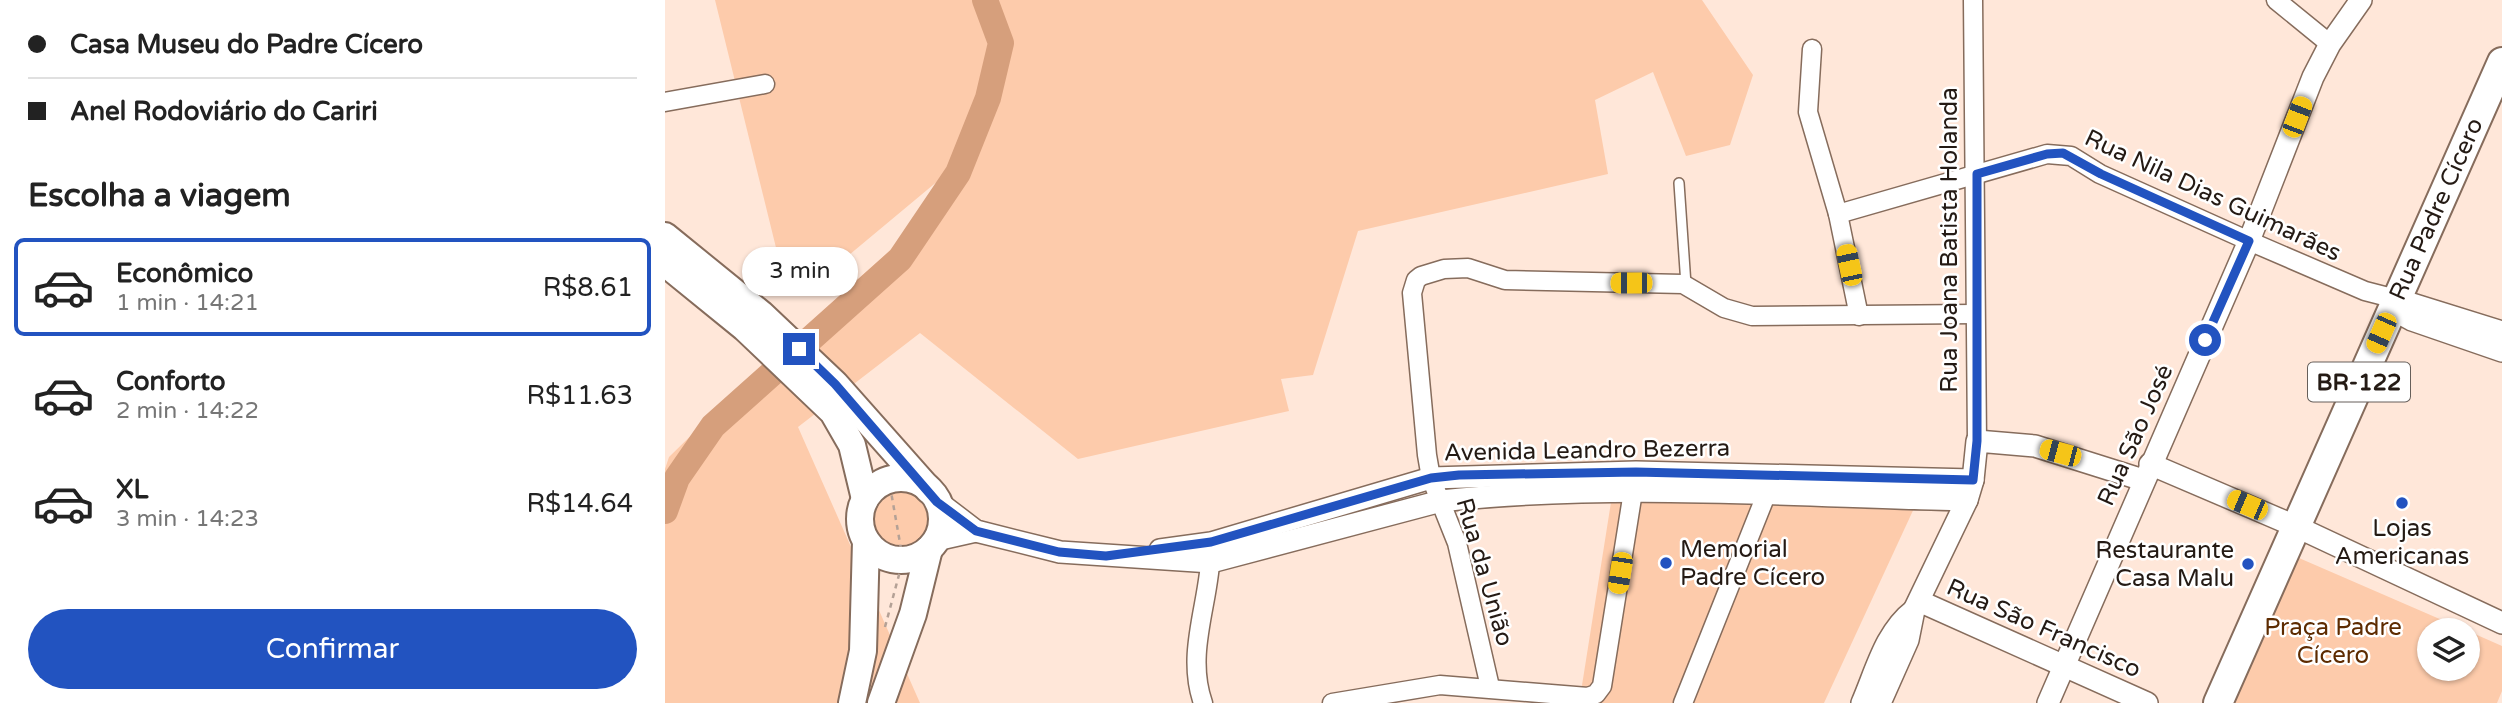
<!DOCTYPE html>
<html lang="pt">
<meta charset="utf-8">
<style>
body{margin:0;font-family:"Varela Round",sans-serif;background:#f6f6f6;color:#222;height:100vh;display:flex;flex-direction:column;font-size:26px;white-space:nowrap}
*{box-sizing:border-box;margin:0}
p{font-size:23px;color:#767676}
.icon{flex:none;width:38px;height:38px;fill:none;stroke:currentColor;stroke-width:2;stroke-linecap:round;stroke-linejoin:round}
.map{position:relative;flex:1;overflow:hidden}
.drawer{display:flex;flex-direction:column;background:#fff;width:665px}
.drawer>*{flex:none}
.guide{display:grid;align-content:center;height:154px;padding:0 28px;background:#fff}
.fabs{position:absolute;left:1752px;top:618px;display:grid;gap:14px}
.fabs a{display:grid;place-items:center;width:63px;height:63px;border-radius:50%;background:#fff;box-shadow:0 2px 5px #0004;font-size:35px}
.end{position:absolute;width:32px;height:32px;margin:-16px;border:9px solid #2253c0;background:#fff;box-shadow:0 0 0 4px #fff}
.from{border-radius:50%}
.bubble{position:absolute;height:49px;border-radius:24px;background:#fff;box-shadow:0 2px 5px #0004;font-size:23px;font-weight:600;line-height:49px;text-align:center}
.car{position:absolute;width:21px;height:42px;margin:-21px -10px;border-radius:9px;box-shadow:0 0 5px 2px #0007;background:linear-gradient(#f5c518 24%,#345 0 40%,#f5c518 0 76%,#345 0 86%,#f5c518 0)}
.guide b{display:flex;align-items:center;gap:24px;height:66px;font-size:26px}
.guide b+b{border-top:2px solid #e0e0e0}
.guide i{width:18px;height:18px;background:#222}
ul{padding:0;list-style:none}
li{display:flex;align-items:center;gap:21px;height:98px;margin:0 14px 10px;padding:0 14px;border:4px solid transparent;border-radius:10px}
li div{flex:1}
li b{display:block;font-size:26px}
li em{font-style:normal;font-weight:600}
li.active{border-color:#2253c0}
li>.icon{width:63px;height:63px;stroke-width:1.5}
h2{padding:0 28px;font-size:32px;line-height:84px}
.action{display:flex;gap:14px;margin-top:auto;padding:14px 28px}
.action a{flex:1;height:80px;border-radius:42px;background:#2253c0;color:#fff;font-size:28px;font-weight:600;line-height:80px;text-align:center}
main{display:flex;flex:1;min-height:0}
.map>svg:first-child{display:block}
.green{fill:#fdcbab}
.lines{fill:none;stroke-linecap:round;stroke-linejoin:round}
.river{stroke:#d69f7c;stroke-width:26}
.service-casing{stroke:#866c5c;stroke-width:12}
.minor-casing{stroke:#866c5c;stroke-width:21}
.tertiary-casing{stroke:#866c5c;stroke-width:24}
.primary-casing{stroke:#866c5c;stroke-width:30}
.trunk-casing{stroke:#866c5c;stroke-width:32}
.path{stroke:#b4a196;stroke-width:2.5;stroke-dasharray:5 5;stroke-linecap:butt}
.service{stroke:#fff;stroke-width:9}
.minor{stroke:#fff;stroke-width:18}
.tertiary{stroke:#fff;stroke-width:21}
.primary{stroke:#fff;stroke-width:26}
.trunk{stroke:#fff;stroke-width:28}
.route{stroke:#2253c0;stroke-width:9}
.poi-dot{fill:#2253c0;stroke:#fff;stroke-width:2.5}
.labels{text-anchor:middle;stroke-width:5;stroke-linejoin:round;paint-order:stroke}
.shield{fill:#fff;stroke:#665f5a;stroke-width:2}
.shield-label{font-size:23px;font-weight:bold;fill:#241a14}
.street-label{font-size:24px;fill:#241a14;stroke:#fff}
.poi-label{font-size:24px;fill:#241a14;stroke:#fff}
.park-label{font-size:24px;fill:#5d2b00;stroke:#fff}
</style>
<main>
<section class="drawer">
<div class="guide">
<b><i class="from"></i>Casa Museu do Padre Cícero</b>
<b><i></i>Anel Rodoviário do Cariri</b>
</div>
<h2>Escolha a viagem</h2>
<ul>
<li class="active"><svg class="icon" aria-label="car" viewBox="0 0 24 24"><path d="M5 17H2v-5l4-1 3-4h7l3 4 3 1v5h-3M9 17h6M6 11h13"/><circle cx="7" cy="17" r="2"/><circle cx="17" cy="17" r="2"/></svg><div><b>Econômico</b><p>1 min · 14:21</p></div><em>R$8.61</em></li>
<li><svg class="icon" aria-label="car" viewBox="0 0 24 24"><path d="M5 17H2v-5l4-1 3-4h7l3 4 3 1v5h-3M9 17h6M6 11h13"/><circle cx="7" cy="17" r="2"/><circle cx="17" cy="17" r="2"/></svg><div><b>Conforto</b><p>2 min · 14:22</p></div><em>R$11.63</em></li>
<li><svg class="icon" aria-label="car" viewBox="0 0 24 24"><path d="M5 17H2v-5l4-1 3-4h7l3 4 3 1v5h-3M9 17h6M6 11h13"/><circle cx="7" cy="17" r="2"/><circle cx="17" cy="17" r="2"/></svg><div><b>XL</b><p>3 min · 14:23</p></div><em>R$14.64</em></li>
</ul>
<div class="action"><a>Confirmar</a></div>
</section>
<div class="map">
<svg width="1837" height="703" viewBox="0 0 1837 703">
<rect width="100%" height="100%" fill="#ffe7d9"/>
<!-- green -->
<g class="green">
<path d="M50 0H1037L1088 75 1065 145 1021 156 988 72 930 100 943 174 693 231 648 375 616 379 624 411 413 459 255 333 133 427 255 703H0V469L4 457 96 367 231 245 274 180 154 280 118 276Z"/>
<circle cx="234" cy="519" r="35"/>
<path d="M947 496 1251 504 1159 703H929L915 698Z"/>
<path d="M1634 558 1800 630H1764V668H1802L1803 631 1837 646V691L1832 703H1570Z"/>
</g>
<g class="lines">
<!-- river -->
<path class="river" d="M0 511 12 478 48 426 235 259 293 173 323 98 336 43 320 0"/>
<!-- service casing -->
<g class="service-casing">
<path id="service" d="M1014 183 1021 285"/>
</g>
<!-- minor casing -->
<g class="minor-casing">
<g id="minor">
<path d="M1308 0 1312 441"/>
<path d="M1611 0 1665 44"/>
<path d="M1147 49 1143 112 1173 214 1194 316"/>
<path d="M0 102 100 84"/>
<path d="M1173 214 1382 154 1406 156 1435 174 1584 241 1700 291 1731 299"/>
<path d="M825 687 792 543 766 478 762 455 747 293 751 280 756 276 779 269 803 268 840 280 1018 284 1059 308 1087 316 1310 314"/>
<path d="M538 703C520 652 545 602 546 550"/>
<path d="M667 703 775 685 923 697 931 694 937 686 970 479"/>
<path d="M1018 703 1101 495"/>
</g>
</g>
<!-- tertiary casing -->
<g class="tertiary-casing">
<g id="tertiary">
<path d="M1731 299 1837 332"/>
<path d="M1727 309 1747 320 1837 351"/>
<path d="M1485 464 1630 526 1837 623"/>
<path d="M273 502 311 531 395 552 546 562 776 501C950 482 1128 496 1302 500"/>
<path d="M271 540 311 531"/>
<path d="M495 550 546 543 766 478 971 472 1308 480"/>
<path d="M1254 601 1482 703"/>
<path d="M1197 703C1211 671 1220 632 1249 610"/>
<path d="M1215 703 1243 640 1249 610 1302 500 1308 480 1312 441 1370 446 1478 480"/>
<path d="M1383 703 1584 241 1648 77 1665 44 1696 0"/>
</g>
</g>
<!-- primary casing -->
<g class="primary-casing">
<g id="primary">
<path d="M0 236 96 314 170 384 264 490"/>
<path d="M0 263 80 328 168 412 187 445 200 499"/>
<circle cx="236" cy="519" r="41"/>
<path d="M187 703 198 651 201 541"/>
<path d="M216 703 248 614 264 549"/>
</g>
</g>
<!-- trunk casing -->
<g class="trunk-casing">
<path id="trunk" d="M1553 703 1837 62"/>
</g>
<!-- path -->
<path class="path" d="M220 627 238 560 225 486 230 481"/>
<!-- service -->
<use href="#service" class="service"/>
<!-- minor -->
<use href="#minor" class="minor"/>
<!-- tertiary -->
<use href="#tertiary" class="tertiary"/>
<!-- primary -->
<use href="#primary" class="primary"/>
<!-- trunk -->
<use href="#trunk" class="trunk"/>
</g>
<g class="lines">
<!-- route -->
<path class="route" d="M134 349 170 384 272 502 311 531 394 552 441 556 546 542 766 478 794 475 971 472 1308 480 1312 441V174L1382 154 1398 153 1436 174 1584 241 1540 340"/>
</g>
<!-- markers -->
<g class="poi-dot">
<circle cx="1737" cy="503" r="7"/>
<circle cx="1001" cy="563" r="7"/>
<circle cx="1583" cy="564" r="7"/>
</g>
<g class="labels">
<!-- shield labels -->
<rect class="shield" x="1643" y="362.5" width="102" height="39" rx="5"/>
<g class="shield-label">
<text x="1694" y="390">BR-122</text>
</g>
<!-- street labels -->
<g class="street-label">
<text transform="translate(1548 195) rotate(25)" y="8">Rua Nila Dias Guimarães</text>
<text transform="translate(1771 209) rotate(-66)" y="8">Rua Padre Cícero</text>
<text transform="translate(1284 240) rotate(-90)" y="8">Rua Joana Batista Holanda</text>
<text transform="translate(1470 435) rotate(-66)" y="8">Rua São José</text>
<text transform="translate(922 450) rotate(-1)" y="8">Avenida Leandro Bezerra</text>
<text transform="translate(820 572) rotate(74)" y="8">Rua da União</text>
<text transform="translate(1379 628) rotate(24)" y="8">Rua São Francisco</text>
</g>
<!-- poi labels -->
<g class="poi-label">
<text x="1737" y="536">Lojas<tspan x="1737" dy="28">Americanas</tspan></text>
<text x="1015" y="557" text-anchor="start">Memorial<tspan x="1015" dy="28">Padre Cícero</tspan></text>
<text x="1569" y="558" text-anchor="end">Restaurante<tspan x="1569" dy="28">Casa Malu</tspan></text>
</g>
<!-- park labels -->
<g class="park-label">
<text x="1668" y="635">Praça Padre<tspan x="1668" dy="28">Cícero</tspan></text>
</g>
</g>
</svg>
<div class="fabs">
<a><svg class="icon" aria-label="layers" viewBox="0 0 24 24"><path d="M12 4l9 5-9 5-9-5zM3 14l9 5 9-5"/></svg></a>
</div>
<i class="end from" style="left:1540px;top:340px"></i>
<i class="end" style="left:134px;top:349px"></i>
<div class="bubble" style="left:77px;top:247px;width:116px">3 min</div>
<i class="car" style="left:1632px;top:117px;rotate:21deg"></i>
<i class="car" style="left:1184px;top:265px;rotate:348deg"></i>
<i class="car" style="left:966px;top:283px;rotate:270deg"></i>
<i class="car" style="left:1716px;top:333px;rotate:204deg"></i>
<i class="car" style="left:1395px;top:453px;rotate:285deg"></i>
<i class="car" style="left:1582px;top:505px;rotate:293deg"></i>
<i class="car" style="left:955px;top:573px;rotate:189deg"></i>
</div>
</main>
